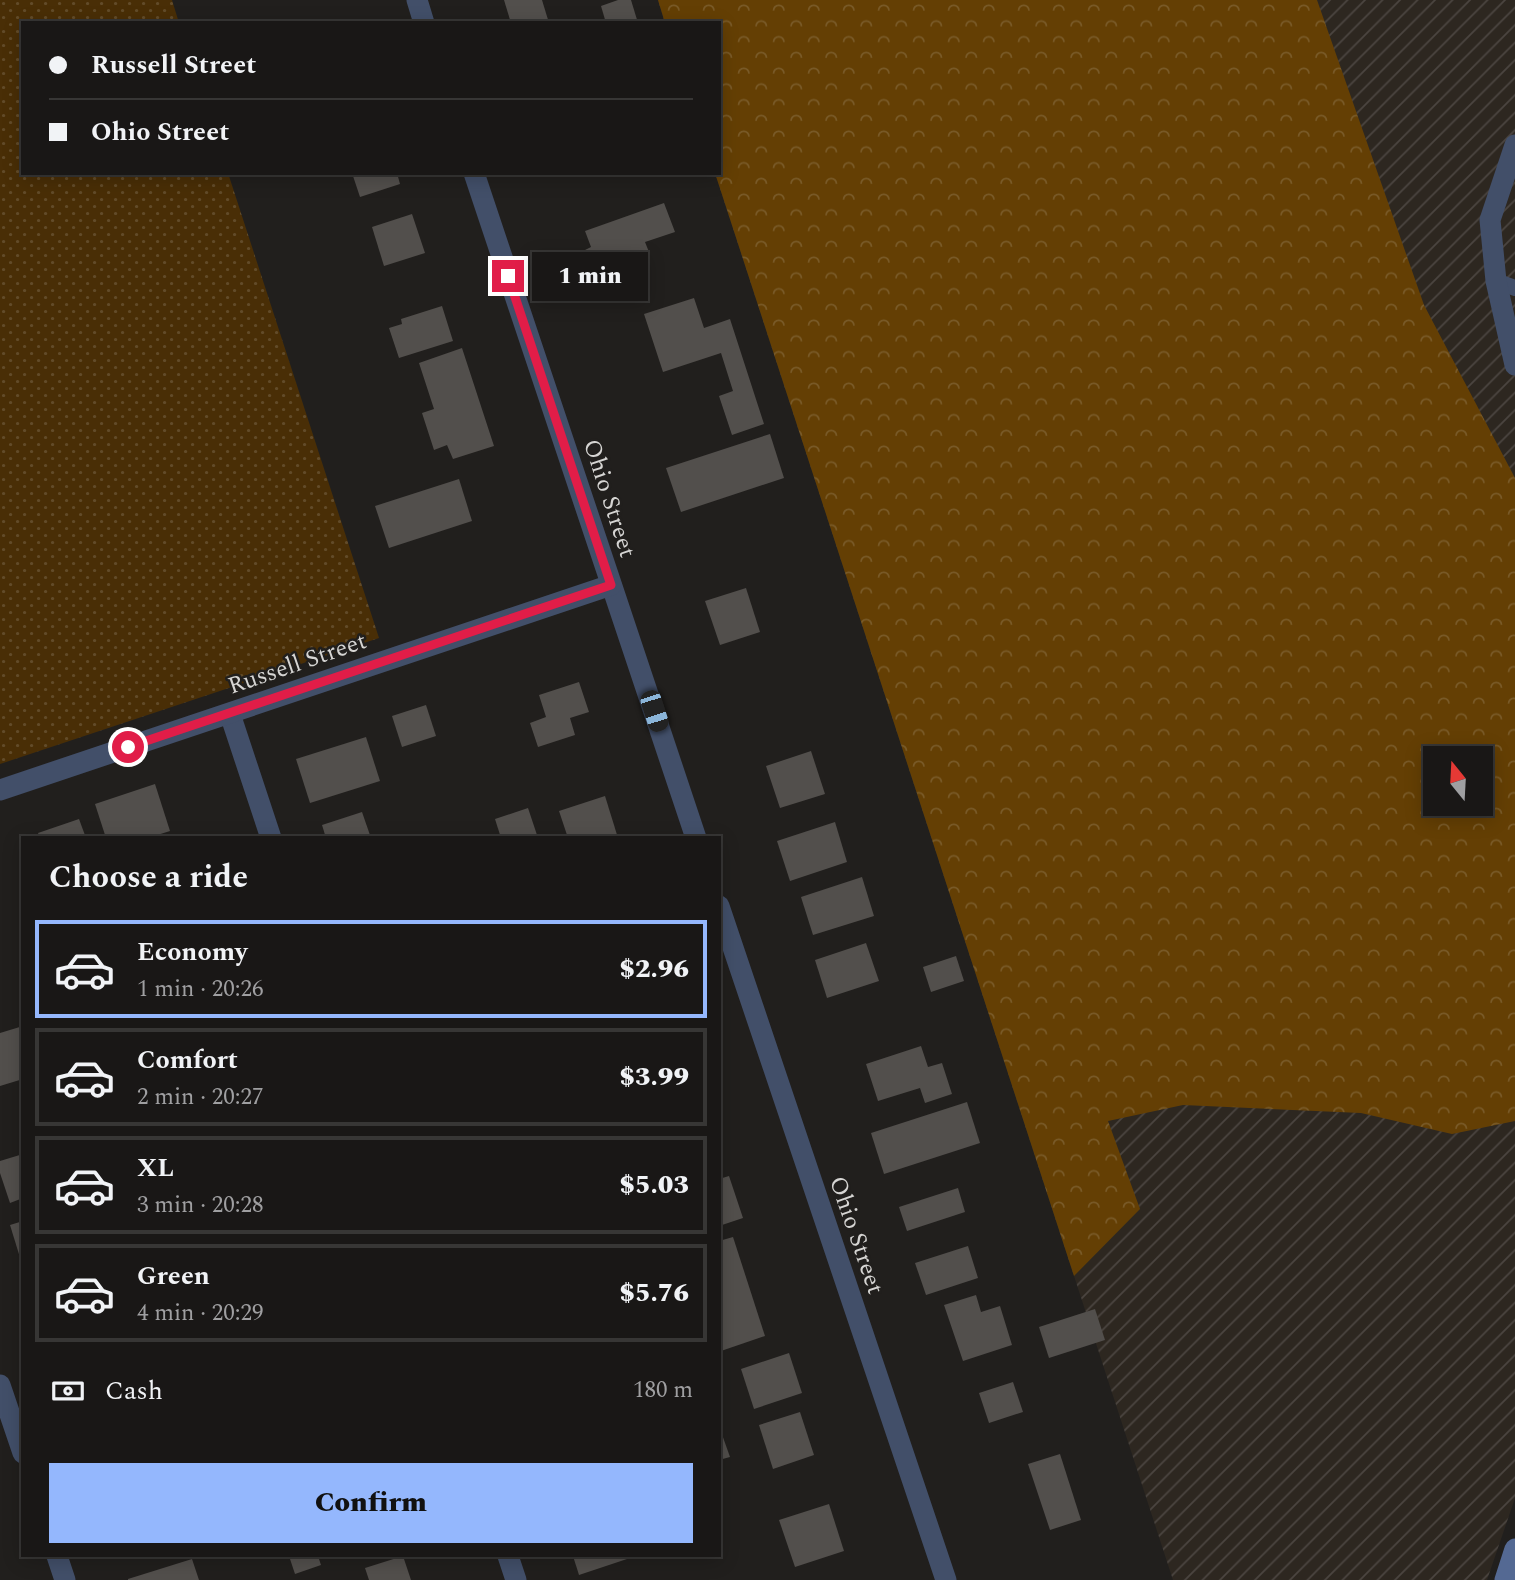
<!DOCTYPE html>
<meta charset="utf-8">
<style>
body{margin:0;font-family:Spectral,serif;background:#22201f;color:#f1f3f6;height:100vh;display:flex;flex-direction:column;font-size:26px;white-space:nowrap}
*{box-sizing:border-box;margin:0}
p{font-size:23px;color:#9f9fa1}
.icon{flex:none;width:38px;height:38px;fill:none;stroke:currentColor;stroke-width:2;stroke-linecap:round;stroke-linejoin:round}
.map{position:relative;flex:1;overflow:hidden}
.panel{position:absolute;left:21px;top:836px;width:700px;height:721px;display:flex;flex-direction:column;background:#191716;border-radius:0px;box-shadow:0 4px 18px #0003,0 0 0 2px #373635}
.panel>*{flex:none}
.hud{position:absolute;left:21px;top:21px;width:700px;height:154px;border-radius:0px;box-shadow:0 4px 18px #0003,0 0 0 2px #373635;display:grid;align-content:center;height:154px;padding:0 28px;background:#191716}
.needle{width:46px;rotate:342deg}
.controls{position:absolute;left:1423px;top:746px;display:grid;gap:14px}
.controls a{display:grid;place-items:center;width:70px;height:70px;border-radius:0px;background:#191716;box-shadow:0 4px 18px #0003,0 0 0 2px #373635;font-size:35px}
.end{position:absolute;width:32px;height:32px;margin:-16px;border:9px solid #e11d48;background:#fff;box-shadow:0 0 0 4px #fff}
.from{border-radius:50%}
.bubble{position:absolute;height:49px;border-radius:0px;background:#191716;box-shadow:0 4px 18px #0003,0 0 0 2px #373635;font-size:23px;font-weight:800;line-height:49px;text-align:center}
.car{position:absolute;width:21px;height:42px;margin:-21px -10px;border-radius:9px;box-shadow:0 0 5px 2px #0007;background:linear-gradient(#222 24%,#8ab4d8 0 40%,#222 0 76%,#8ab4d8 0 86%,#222 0)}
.hud b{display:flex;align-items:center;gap:24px;height:66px;font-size:26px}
.hud b+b{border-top:2px solid #373635}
.hud i{width:18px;height:18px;background:#f1f3f6}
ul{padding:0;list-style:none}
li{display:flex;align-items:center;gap:21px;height:98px;margin:0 14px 10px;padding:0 14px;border:4px solid #373635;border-radius:0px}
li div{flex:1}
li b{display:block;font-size:26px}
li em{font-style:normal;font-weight:800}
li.on{border-color:#94b7fd}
li>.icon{width:63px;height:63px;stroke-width:1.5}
h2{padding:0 28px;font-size:32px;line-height:84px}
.pay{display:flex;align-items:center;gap:18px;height:77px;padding:0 28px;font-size:26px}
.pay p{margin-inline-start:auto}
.cta{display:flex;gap:14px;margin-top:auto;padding:14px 28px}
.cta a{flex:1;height:80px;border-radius:0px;background:#94b7fd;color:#111;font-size:28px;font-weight:800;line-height:80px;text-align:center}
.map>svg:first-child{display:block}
.industrial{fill:url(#industrial-furrows);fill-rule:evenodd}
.grass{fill:url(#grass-dots)}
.forest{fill:url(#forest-crowns);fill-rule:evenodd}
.building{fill:#524f4c}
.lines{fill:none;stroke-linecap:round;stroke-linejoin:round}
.lane{stroke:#424f69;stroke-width:16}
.street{stroke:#424f69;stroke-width:21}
.secondary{stroke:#546993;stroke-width:21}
.route{stroke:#e11d48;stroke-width:9}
.labels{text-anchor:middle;stroke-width:5;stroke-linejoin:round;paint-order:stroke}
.street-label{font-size:24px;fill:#d6d5d3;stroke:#211f1d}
</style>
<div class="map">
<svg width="1515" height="1580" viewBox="0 0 1515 1580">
<defs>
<pattern id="industrial-furrows" width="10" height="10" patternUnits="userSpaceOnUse" patternTransform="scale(1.75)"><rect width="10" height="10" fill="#2d2720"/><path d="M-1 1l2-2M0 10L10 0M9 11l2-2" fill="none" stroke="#4b4540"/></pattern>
<pattern id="grass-dots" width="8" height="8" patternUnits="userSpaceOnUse" patternTransform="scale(1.75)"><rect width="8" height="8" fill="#492e06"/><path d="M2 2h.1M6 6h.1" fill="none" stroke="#624b29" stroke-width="1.8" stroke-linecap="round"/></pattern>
<pattern id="forest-crowns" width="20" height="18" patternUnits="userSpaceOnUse" patternTransform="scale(1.75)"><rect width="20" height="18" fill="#643f04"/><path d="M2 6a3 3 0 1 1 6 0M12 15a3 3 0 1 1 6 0" fill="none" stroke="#795a28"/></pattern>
</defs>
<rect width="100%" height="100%" fill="#211f1d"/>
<!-- industrial -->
<path class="industrial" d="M658 0H1515V1498L1487 1580H1173L715 173H719V23H665ZM1435 758H1480V803H1435Z"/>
<!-- grass -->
<path class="grass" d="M0 0H172L179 23H23V173H228L379 638 0 764Z"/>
<!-- forest -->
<path class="forest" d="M658 0H1317L1424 305 1515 478V1121L1452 1134 1361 1113 1183 1105 1108 1121 1140 1209 1074 1276 715 173H719V23H665ZM1435 758H1480V803H1435Z"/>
<!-- building -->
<g class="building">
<path d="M504 0H542L549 23H511Z"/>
<path d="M618 0H631L638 23H606L601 6Z"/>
<path d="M352 173H397L400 184 360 197Z"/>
<path d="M664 203 675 232 645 242 649 252 593 272 585 250 591 247 585 231Z"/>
<path d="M412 214 425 253 384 266 372 227Z"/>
<path d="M694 298 704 328 730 319 764 424 732 435 719 396 733 391 721 353 663 372 644 314Z"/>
<path d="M442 306 453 341 399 358 389 328 402 324 401 319Z"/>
<path d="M462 348 494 446 453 459 447 445 434 450 422 413 434 409 419 363Z"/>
<path d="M770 434 784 478 681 512 666 468Z"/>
<path d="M459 479 472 521 389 548 375 506Z"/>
<path d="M746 588 760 632 720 645 705 601Z"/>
<path d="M579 682 589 712 570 718 575 735 538 747 530 723 546 717 539 695Z"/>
<path d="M426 705 436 736 402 747 392 716Z"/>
<path d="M366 737 380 781 310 803 296 759Z"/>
<path d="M811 751 825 794 780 808 766 766Z"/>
<path d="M155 784 170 831 148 838H106L95 804Z"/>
<path d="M605 796 618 838H568L559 811Z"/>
<path d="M528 808 538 838H501L495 819Z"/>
<path d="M362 812 371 838H326L322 825Z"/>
<path d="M79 819 86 838H40L38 833Z"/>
<path d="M835 822 847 862 790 881 777 841Z"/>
<path d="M862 877 874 916 813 935 801 897Z"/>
<path d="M866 943 879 981 827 998 815 960Z"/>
<path d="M956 956 964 981 931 992 923 967Z"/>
<path d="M23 1026V1079L0 1086V1033Z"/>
<path d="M921 1046 928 1067 942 1063 952 1094 925 1103 920 1088 878 1101 866 1064Z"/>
<path d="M967 1102 980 1143 884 1174 871 1133Z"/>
<path d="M23 1154V1198L10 1203 0 1173V1161Z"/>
<path d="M729 1176 743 1218 719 1226V1179Z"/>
<path d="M958 1188 965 1212 907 1231 899 1207Z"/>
<path d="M23 1221V1264H22L10 1225Z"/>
<path d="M733 1237 765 1336 721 1351 719 1345V1241Z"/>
<path d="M968 1246 978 1278 926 1295 915 1263Z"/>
<path d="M976 1295 981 1312 1000 1306 1012 1345 963 1361 944 1305Z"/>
<path d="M1095 1309 1105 1340 1049 1358 1039 1327Z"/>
<path d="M789 1353 802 1393 754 1409 741 1369Z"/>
<path d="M1013 1382 1023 1412 989 1423 979 1393Z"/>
<path d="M800 1412 814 1455 773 1469 759 1425Z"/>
<path d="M719 1426 730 1457 719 1460Z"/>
<path d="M1060 1454 1081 1520 1050 1530 1028 1464Z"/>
<path d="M829 1504 844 1551 795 1567 779 1520Z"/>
<path d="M289 1556H318L321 1565 295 1574Z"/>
<path d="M403 1556 411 1580H369L365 1568Z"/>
<path d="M573 1556H636L579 1575Z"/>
<path d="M192 1559 199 1580H128V1579Z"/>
</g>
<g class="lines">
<!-- lane -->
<path class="lane" d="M1496 281 1515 288"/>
<!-- street -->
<g class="street">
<path d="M417 0 424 23"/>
<path d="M1515 145 1490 220 1496 281 1515 365"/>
<path d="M474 173 696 838"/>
<path d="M230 714 271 838"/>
<path d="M0 790 611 585"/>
<path d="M719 906 946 1580"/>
<path d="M0 1385 23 1453"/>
<path d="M57 1556 65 1580"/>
<path d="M508 1556 516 1580"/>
</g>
<!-- secondary -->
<path class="secondary" d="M1505 1580 1515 1549"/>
</g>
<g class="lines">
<!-- route -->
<path class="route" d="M128 747 611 585 508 276"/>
</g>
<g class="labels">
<!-- street labels -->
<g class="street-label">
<text transform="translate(610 498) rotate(72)" y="8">Ohio Street</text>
<text transform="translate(297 663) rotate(-19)" y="8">Russell Street</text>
<text transform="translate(857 1235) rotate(71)" y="8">Ohio Street</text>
</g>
</g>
</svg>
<div class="controls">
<a><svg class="needle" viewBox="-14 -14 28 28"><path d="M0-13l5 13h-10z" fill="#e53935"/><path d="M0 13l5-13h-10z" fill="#9f9fa1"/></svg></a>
</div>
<i class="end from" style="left:128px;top:747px"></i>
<i class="end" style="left:508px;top:276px"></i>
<div class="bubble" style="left:532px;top:252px;width:116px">1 min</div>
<i class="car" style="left:654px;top:711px;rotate:162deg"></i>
<div class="hud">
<b><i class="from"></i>Russell Street</b>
<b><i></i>Ohio Street</b>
</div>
<section class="panel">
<h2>Choose a ride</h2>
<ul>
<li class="on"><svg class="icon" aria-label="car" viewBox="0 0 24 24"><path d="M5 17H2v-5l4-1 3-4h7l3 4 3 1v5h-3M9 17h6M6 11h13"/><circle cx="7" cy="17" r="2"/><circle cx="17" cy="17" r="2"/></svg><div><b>Economy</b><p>1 min · 20:26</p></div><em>$2.96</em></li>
<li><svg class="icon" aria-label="car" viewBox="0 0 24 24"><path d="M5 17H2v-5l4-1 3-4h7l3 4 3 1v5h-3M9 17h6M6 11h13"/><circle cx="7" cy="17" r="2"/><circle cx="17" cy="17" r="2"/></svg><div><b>Comfort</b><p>2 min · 20:27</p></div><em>$3.99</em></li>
<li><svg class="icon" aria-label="car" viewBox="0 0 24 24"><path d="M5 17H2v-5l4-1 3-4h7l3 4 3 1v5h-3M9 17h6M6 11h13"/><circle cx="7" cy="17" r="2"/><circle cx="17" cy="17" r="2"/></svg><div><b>XL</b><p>3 min · 20:28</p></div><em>$5.03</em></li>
<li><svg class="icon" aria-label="car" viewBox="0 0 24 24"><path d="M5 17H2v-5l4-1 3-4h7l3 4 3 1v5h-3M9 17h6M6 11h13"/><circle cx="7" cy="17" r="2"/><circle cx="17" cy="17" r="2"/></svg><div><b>Green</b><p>4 min · 20:29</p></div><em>$5.76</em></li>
</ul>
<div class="pay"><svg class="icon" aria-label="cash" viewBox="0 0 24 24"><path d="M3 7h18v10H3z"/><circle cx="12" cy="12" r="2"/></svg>Cash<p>180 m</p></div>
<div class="cta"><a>Confirm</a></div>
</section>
</div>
